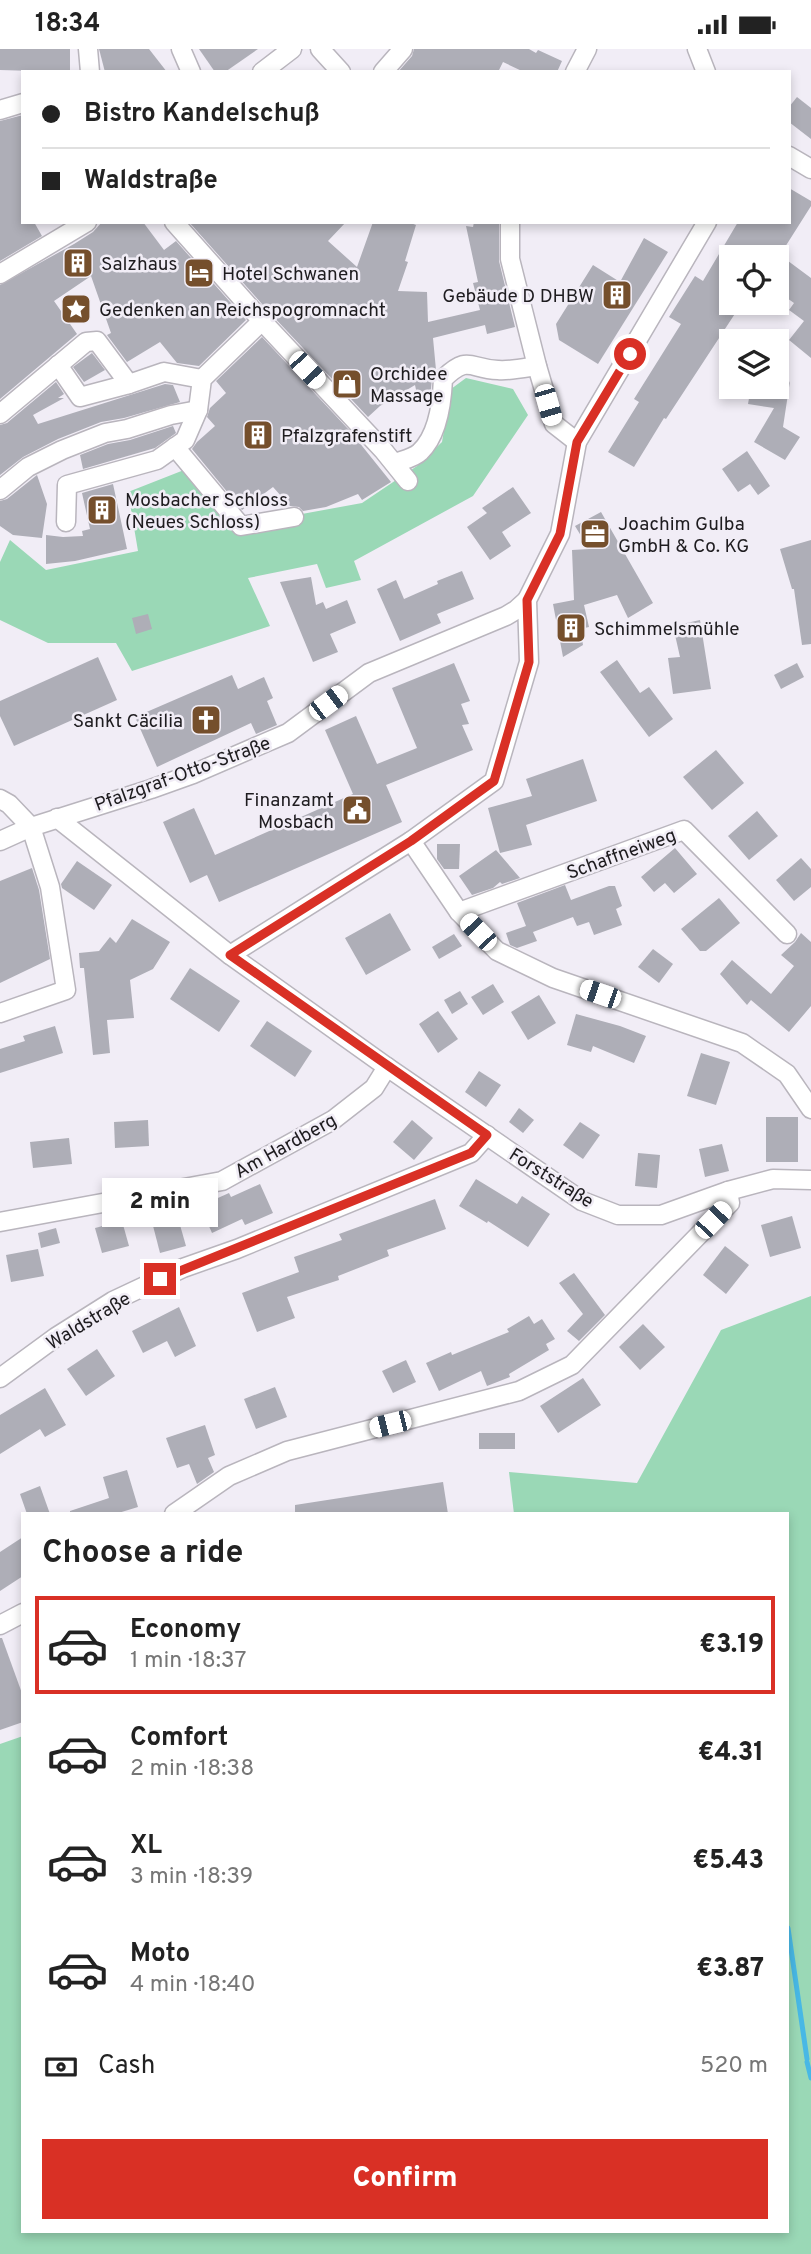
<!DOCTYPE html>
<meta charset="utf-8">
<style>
body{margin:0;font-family:Overpass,sans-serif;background:#f2f2f2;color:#222;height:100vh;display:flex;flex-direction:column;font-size:26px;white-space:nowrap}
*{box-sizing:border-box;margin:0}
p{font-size:23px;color:#767676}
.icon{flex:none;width:38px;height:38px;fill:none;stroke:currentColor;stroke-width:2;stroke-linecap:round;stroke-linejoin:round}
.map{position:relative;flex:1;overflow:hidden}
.panel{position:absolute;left:21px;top:1463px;width:768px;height:721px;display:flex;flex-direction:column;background:#fff;border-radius:0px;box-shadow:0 4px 10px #0003}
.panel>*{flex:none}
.banner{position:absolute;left:21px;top:21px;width:770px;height:154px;border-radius:0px;box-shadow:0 4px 10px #0003;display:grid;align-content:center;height:154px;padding:0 21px;background:#fff}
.buttons{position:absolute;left:719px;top:196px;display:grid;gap:14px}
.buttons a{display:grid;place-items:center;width:70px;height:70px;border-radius:0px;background:#fff;box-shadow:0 4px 10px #0003;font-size:35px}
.end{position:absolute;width:32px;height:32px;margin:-16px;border:9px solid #d93025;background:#fff;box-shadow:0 0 0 4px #fff}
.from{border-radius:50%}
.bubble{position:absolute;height:49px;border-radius:0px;background:#fff;box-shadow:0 4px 10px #0003;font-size:23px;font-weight:800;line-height:49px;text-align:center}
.car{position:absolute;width:21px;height:42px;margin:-21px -10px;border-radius:9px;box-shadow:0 0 5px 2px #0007;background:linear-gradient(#fff 24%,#345 0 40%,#fff 0 76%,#345 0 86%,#fff 0)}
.banner b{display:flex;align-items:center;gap:24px;height:66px;font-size:26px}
.banner b+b{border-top:2px solid #e0e0e0}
.banner i{width:18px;height:18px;background:#222}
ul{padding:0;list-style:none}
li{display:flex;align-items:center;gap:21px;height:98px;margin:0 14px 10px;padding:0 7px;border:4px solid transparent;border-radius:0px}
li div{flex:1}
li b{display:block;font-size:26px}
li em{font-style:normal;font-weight:800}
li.selected{border-color:#d93025}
li>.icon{width:63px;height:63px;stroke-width:1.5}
h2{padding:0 21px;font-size:32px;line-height:84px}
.pay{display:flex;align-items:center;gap:18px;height:77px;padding:0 21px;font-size:26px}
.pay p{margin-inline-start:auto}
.cta{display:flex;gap:14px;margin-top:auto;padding:14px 21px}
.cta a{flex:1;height:80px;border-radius:0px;background:#d93025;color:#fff;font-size:28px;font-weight:800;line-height:80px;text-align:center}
.status{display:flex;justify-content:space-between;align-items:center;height:49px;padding:0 35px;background:#fff;direction:ltr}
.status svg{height:19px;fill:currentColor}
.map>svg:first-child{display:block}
.green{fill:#9ad8b6}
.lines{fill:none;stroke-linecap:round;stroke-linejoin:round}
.stream{stroke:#48b8e5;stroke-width:5}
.building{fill:#aeaeb7}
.minor-casing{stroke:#b9b5bd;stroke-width:21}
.minor{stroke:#fff;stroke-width:18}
.route{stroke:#d93025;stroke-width:9}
.labels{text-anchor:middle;stroke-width:5;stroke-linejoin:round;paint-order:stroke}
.poi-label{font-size:19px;fill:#1e1c1f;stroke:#f1edf6;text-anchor:start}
.street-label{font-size:19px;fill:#1e1c1f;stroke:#f1edf6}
</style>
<div class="status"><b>18:34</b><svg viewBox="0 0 49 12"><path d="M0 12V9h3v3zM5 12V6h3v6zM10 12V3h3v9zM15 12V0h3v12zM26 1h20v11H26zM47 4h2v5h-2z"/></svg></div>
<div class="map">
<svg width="811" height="2205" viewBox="0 0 811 2205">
<rect width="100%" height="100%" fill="#f1edf6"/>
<!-- green -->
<g class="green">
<path d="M466 329 513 340 528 366 473 447 354 512 361 531 326 539 317 515 248 529 270 577 132 622 116 594H48L0 571V513L10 491 46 521 138 502 128 443 184 421 231 478 362 454 417 417 442 393 451 340Z"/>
<path d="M811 1247V2205H0V1695L23 1687V2182H788V1465H514L509 1423 637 1434 721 1281Z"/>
</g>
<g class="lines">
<!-- stream -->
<g class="stream">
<path d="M788 1879 807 2010"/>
<path d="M807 2013 811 2029"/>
</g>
</g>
<!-- building -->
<g class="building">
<path d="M0 0H70V23L0 21Z"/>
<path d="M99 0H149L167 23H105Z"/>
<path d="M199 0H258L225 23H215Z"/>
<path d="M414 0H529L536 4 538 1 562 12 557 23H524L503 13 498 23H398L412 7Z"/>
<path d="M797 48 811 59V90L789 73V58Z"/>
<path d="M23 66V173H34L42 187 0 212V72Z"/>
<path d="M789 139 811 152V157L780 206 811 229V309L789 291 804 272 789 261 794 254 777 242V208H732V254H742L666 370 664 369 634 418 608 403 639 353 634 350 681 275 669 268 695 227 703 232 738 173H789Z"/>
<path d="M102 173H143L164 201 176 192 246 271 199 317 177 314 160 293 127 313 107 286 111 284 91 227 54 252 77 285 0 350V236L74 195 93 183Z"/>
<path d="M189 173H346L328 192 357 218 373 173H408L416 176 405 212 408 213 398 242 427 243 428 273 480 261 473 234 478 233 466 177 473 178 474 173H499V212L515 278 487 285 485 276 433 289 436 321 432 329 430 349 418 350 415 336 380 357 368 368 270 264Z"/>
<path d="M644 189 668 203 598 315 559 291 556 275 593 216 620 233Z"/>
<path d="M262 288 350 382 391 433 362 451 358 445 326 458 303 462 299 458 290 457 273 438 242 461 192 400 197 393 215 377 207 368 210 359 226 344 216 332Z"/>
<path d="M92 304 105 321 84 333 73 318Z"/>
<path d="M790 332 783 378 800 388 785 411 754 393 774 359 748 355 751 338H787Z"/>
<path d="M56 333 64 345 58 349H64L33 366 38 375 165 335 173 336 180 353 124 369 101 373 58 390 23 408 0 426V376L7 374Z"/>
<path d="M173 377 176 384 155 399 83 420 80 406 108 395 130 391Z"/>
<path d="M747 402 770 437 758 446 750 435 738 443 722 420Z"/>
<path d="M37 426 47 455 42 489 13 486 0 477V452L7 450Z"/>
<path d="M113 435 127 500 75 512 46 515V486L63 488 83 487 82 482 90 480 82 444Z"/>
<path d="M513 438 531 464 502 483 511 497 490 511 467 478 487 464 482 459Z"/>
<path d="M601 463 653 554 628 569 617 546 584 556 589 578 580 580 583 596 563 608 553 555 574 551 572 501 589 500 575 477Z"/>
<path d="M811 491V595L802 596 794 540H792L780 500Z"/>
<path d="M462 522 474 550 437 565 441 574 400 592 377 540 396 531 404 550 438 535 437 532Z"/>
<path d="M311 528 316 556 323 553 326 560 347 551 356 574 330 585 338 603 313 613 280 533Z"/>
<path d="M148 565 152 580 136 585 132 569Z"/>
<path d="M700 571 711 640 673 645 668 609 680 608 673 577Z"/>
<path d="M98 608 117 651 14 697 0 667V652Z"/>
<path d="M617 611 640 644 649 638 673 670 649 688 600 623Z"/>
<path d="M454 614 470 652 461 655 469 675 462 676 473 701 386 736 402 773 219 853 207 826 190 834 163 773 194 759 215 806 353 745 325 681 356 667 377 715 417 699 392 639Z"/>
<path d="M797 614 804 628 781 640 774 626Z"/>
<path d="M232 626 238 640 264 628 273 649 267 652 277 676 256 685 251 674 157 718 135 668Z"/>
<path d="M716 701 744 734 712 761 683 728Z"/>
<path d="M583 710 597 752 526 776 532 796 500 804 488 759 532 747 526 730Z"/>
<path d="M757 762 778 787 749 811 728 787Z"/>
<path d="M437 795H460L459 820H444L437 810Z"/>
<path d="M675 799 697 825 674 844 665 834 654 843 641 828Z"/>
<path d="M496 801 520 829 502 835 500 833 493 839 472 846 459 827Z"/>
<path d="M801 809 811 820V838L794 852 776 831Z"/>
<path d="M77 812 112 836 94 861 62 839 61 835Z"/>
<path d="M32 819 39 841 50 910 0 934V832Z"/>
<path d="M565 836 571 851 609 837H615L622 857 616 860 622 876 594 886 589 873 577 877 573 868 533 883 537 892 517 899 510 896 506 884 526 877 517 854Z"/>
<path d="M719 849 740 874 706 902H700L681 880Z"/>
<path d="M390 864 411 901 366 926 345 889Z"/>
<path d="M132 870 170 893 153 920 130 931 134 969 107 971 110 1004 93 1006 84 919H80L79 904 99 902 110 888 116 894Z"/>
<path d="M801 884 811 893V957L789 983 751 951 747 956 720 925 732 911 771 945 794 917 781 906 795 893Z"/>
<path d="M454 885 462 897 439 910 432 898Z"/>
<path d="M653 900 673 915 659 934 638 918Z"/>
<path d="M190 919 240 952 219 983 170 950Z"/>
<path d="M493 935 504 953 483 966 471 948Z"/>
<path d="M460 942 468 955 452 965 444 951Z"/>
<path d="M539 946 556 974 528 991 511 963Z"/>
<path d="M438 962 458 990 438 1004 419 975Z"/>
<path d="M576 965 620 977 646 987 634 1014 593 997 591 1003 567 996Z"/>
<path d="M267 972 312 1002 295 1028 250 997Z"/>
<path d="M55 977 63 1004 0 1024V1000L25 992 23 987Z"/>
<path d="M701 1004 730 1013 716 1056 687 1047Z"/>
<path d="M479 1022 501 1036 486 1058 465 1043Z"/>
<path d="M519 1059 534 1071 523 1084 509 1073Z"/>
<rect x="766" y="1068" width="32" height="45"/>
<path d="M148 1071 149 1097 115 1099 114 1073Z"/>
<path d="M412 1071 433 1089 414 1111 393 1093Z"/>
<path d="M580 1073 600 1086 583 1110 563 1096Z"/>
<path d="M69 1089 72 1115 33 1119 30 1093Z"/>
<path d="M722 1095 729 1122 705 1128 699 1100Z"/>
<path d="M638 1104 660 1106 657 1139 635 1137Z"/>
<path d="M476 1130 517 1155 522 1147 550 1165 528 1198 488 1172 487 1174 459 1157Z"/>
<path d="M260 1135 273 1164 245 1176 242 1170 212 1184 200 1157 229 1144 231 1148Z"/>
<path d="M435 1150 446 1180 387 1201 389 1207 338 1227 339 1231 287 1248 295 1269 257 1283 242 1244 299 1223 294 1208 342 1191 339 1185Z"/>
<path d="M176 1162 186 1197 160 1204 151 1169Z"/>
<path d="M792 1167 801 1199 770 1208 761 1176Z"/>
<path d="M122 1172 129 1197 102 1204 95 1179Z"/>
<path d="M56 1179 60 1194 41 1199 38 1184Z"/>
<path d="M725 1197 749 1216 726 1245 703 1226Z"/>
<path d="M38 1200 44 1227 11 1233 6 1206Z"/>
<path d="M574 1224 605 1266 579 1292 567 1282 583 1265 559 1234Z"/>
<path d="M179 1258 196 1297 175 1308 167 1292 143 1304 132 1282Z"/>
<path d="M529 1267 534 1275 542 1270 555 1290 546 1295 549 1301 509 1325 510 1328 487 1337 481 1322 439 1342 426 1314 451 1303 452 1306 509 1283 507 1280Z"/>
<path d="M643 1275 665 1298 640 1321 619 1298Z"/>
<path d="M97 1300 115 1327 86 1347 67 1320Z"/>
<path d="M406 1311 416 1333 393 1344 382 1322Z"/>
<path d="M583 1329 601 1356 558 1384 540 1357Z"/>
<path d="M275 1338 287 1368 256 1380 244 1350Z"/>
<path d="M45 1339 66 1376 45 1388 40 1380 0 1405V1366Z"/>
<path d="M205 1376 215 1406 208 1409 214 1423 197 1435 189 1415 177 1419 166 1389Z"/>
<rect x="479" y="1384" width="36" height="16"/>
<path d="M127 1421 138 1458 115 1465H70V1462L109 1449 103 1428Z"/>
<path d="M443 1433 448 1465H295V1456Z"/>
<path d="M40 1437 50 1465H27L20 1445Z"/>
<path d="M23 1488V1527L0 1542V1503Z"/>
<path d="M0 1589H2L23 1647V1673L0 1681Z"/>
</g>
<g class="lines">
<!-- minor casing -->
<g class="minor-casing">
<g id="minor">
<path d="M88 0 90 23"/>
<path d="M181 0 191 23"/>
<path d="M320 0 341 23"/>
<path d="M697 0 706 23"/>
<path d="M262 23 292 0"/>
<path d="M383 23 403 0"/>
<path d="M575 23 587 0"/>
<path d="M0 61 23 54"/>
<path d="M789 107 811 120"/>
<path d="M174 173 262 272 383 401 408 432"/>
<path d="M510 173V210L537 317 554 375 577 393"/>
<path d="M0 225 87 173"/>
<path d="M58 316 80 348 129 335"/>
<path d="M0 365 86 293 97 292 129 335 164 323 202 330"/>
<path d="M175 398 241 477 294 468"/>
<path d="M395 414C403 411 414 409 420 403 438 386 442 354 443 330 469 305 469 320 498 321 510 322 524 319 537 317"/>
<path d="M0 441 28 418 62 401 105 384 127 380 171 366 198 361"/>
<path d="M66 473 67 436 157 411 185 391 198 361 202 330 262 272"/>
<path d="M0 750 9 755 31 778 50 838 66 941 0 964"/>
<path d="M57 769 230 906 387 1018 582 1152 618 1166H661L728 1142 773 1130 811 1131"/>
<path d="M0 792 31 778 151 740 193 725 288 684 369 624 506 567 516 561 527 551"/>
<path d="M411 792 459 863 497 902 553 929 742 994 787 1025 811 1060"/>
<path d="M459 863 684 781 787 885"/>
<path d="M230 906 411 792 494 732 529 613 527 551 560 485 577 393 707 173"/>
<path d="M0 1173 222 1132 333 1071 374 1039 387 1018"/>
<path d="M0 1329 56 1288 113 1252 183 1219 237 1200 471 1104 487 1086"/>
<path d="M174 1465 229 1427 287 1402 519 1342 572 1316 730 1154 728 1142"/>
<path d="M0 1576 23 1564"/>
</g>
</g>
<!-- minor -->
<use href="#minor" class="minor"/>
</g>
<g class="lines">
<!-- route -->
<path class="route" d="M160 1230 471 1104 487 1086 230 906 411 792 494 732 529 613 527 551 560 485 577 393 630 305"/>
</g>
<!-- icons -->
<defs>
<g id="building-square" transform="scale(1.575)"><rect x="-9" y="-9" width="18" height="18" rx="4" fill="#754f2c" stroke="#f1edf6"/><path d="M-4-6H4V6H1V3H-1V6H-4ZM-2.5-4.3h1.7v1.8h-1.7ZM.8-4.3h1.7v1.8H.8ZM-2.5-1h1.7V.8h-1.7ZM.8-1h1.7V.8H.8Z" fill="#fff"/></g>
<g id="hotel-square" transform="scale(1.575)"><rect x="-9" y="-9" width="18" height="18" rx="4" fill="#754f2c" stroke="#f1edf6"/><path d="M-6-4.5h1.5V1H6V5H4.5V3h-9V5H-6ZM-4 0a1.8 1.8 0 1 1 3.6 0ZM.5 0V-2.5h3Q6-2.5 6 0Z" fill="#fff"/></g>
<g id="sight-square" transform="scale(1.575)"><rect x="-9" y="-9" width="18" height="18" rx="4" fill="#754f2c" stroke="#f1edf6"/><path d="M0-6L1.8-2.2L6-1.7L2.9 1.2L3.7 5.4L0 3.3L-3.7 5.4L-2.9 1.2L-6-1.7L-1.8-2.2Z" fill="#fff"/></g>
<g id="shop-square" transform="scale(1.575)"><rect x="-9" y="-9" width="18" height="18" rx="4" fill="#754f2c" stroke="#f1edf6"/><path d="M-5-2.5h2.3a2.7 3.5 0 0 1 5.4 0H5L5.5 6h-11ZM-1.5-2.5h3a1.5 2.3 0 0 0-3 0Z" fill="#fff"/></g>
<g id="office-square" transform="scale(1.575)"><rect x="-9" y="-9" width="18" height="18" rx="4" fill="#754f2c" stroke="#f1edf6"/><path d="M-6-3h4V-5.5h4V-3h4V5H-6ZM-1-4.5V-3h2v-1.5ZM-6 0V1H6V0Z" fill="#fff"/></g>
<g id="church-square" transform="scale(1.575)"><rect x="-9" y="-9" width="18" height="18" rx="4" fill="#754f2c" stroke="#f1edf6"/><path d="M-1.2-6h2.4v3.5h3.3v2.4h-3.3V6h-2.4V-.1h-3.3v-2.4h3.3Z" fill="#fff"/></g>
<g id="civic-square" transform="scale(1.575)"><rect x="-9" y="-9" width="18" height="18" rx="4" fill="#754f2c" stroke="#f1edf6"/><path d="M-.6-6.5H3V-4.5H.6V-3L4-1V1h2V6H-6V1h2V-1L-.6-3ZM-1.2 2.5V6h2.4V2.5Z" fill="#fff"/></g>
</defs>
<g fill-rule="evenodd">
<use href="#building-square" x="78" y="214"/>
<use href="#hotel-square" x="199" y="224"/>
<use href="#building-square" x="617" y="246"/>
<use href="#sight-square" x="76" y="260"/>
<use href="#shop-square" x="347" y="335"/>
<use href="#building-square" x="258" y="386"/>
<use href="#building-square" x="102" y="461"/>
<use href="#office-square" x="595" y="485"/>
<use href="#building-square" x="571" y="579"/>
<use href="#church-square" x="206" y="671"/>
<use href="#civic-square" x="357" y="761"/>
</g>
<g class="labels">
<!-- poi labels -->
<g class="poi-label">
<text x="101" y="221">Salzhaus</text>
<text x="222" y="231">Hotel Schwanen</text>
<text x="594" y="253" text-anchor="end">Gebäude D DHBW</text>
<text x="99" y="267">Gedenken an Reichspogromnacht</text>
<text x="370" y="331">Orchidee<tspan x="370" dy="22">Massage</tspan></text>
<text x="281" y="393">Pfalzgrafenstift</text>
<text x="125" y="457">Mosbacher Schloss<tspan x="125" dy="22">(Neues Schloss)</tspan></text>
<text x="618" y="481">Joachim Gulba<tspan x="618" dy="22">GmbH &amp; Co. KG</tspan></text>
<text x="594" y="586">Schimmelsmühle</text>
<text x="183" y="678" text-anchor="end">Sankt Cäcilia</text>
<text x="334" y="757" text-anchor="end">Finanzamt<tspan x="334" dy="22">Mosbach</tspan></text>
</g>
<!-- street labels -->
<g class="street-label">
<text transform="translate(182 724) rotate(-20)" y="7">Pfalzgraf-Otto-Straße</text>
<text transform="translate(621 804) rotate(-20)" y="7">Schaffneiweg</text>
<text transform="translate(285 1096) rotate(-29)" y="7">Am Hardberg</text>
<text transform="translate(552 1128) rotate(32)" y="7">Forststraße</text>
<text transform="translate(88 1271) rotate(-31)" y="7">Waldstraße</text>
</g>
</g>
</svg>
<div class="buttons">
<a><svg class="icon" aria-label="locate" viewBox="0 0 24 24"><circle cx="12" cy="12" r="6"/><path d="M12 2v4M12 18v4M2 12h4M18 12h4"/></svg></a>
<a><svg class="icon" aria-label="layers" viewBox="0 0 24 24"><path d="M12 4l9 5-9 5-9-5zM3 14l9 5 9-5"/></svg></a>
</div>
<i class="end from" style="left:630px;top:305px"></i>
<i class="end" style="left:160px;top:1230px"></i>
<div class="bubble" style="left:102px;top:1129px;width:116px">2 min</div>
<i class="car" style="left:307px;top:321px;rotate:137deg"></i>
<i class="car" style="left:548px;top:356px;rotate:164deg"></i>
<i class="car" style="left:328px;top:654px;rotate:53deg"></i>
<i class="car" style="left:478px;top:883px;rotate:316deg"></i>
<i class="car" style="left:600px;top:945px;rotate:289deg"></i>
<i class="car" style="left:713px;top:1171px;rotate:44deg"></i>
<i class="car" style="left:390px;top:1375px;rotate:256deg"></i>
<div class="banner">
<b><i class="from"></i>Bistro Kandelschuß</b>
<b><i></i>Waldstraße</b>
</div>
<section class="panel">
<h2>Choose a ride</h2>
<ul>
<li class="selected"><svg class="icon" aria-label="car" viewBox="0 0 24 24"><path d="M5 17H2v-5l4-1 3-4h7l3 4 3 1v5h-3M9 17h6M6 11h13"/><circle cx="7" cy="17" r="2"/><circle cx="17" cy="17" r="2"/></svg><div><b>Economy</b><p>1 min · 18:37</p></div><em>€3.19</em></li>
<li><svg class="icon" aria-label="car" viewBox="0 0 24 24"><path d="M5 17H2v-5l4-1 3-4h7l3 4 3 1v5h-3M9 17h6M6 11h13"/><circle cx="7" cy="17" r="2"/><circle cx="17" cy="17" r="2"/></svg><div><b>Comfort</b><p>2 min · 18:38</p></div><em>€4.31</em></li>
<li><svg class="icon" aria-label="car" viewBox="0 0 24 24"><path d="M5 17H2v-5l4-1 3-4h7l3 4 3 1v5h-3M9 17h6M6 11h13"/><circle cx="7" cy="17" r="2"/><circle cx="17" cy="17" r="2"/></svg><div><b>XL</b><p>3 min · 18:39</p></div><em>€5.43</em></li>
<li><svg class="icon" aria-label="car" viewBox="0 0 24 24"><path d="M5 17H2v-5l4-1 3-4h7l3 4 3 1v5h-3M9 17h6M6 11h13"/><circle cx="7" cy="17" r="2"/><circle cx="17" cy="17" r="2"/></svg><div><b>Moto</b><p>4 min · 18:40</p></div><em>€3.87</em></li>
</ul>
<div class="pay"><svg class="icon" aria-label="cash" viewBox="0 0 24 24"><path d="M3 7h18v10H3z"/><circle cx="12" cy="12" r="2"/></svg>Cash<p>520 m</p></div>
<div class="cta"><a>Confirm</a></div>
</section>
</div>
